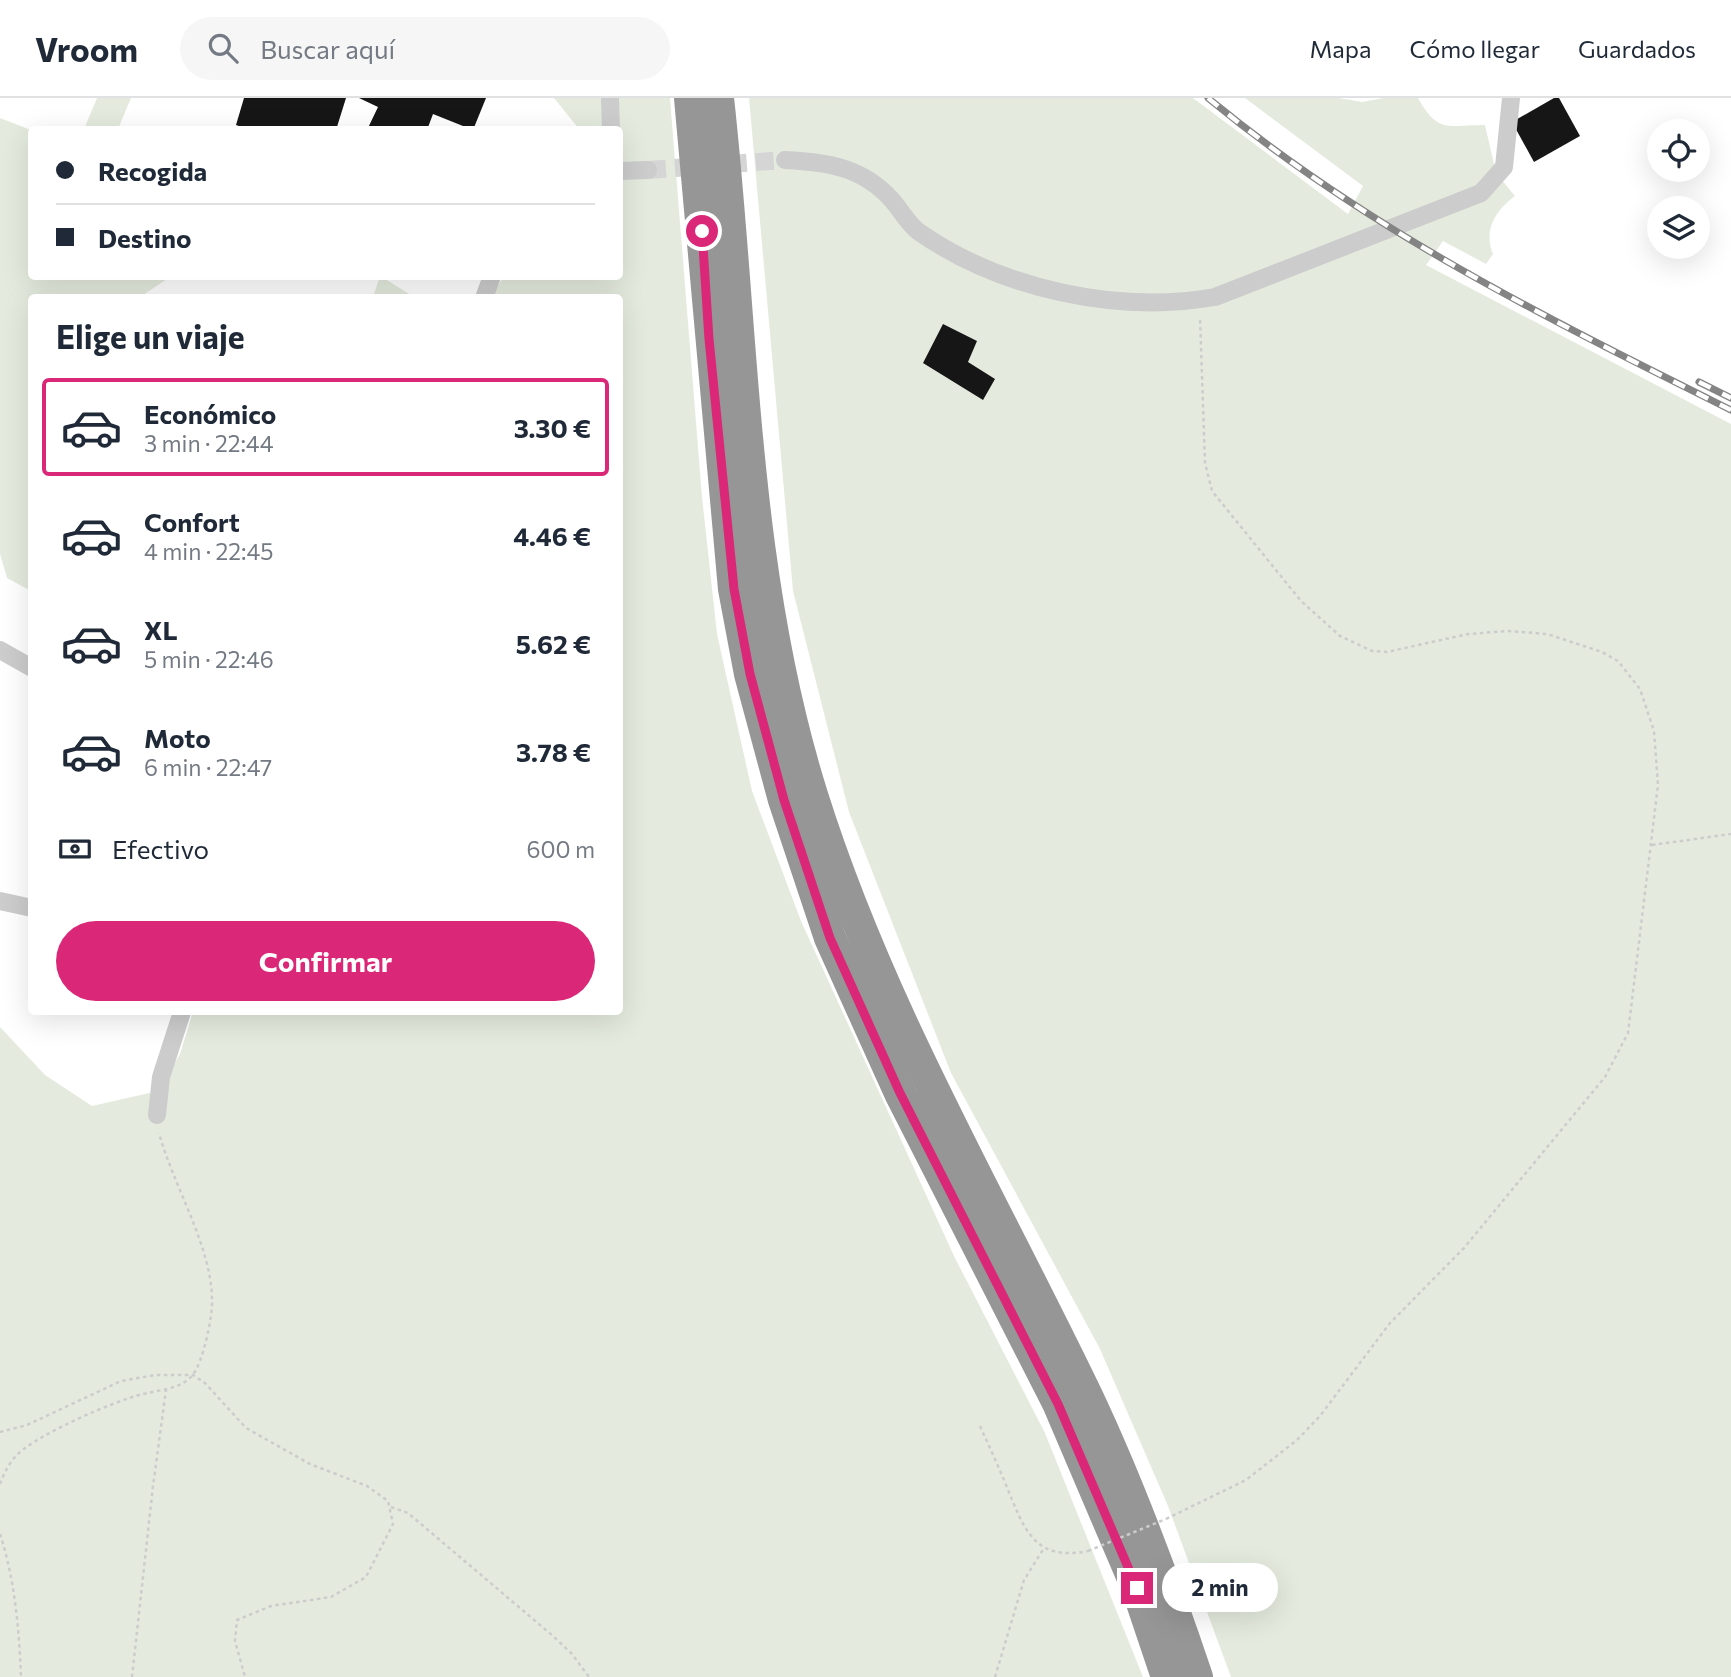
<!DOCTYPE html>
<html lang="es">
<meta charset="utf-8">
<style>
body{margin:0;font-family:Commissioner,sans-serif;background:#f6f6f7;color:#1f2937;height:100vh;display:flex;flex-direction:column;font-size:26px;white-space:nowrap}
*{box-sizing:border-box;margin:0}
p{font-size:23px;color:#747a83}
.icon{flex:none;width:38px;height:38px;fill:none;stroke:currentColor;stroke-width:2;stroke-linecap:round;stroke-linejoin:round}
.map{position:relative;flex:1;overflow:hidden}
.side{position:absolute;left:28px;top:196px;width:595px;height:721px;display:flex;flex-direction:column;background:#fff;border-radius:7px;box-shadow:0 7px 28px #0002}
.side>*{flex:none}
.banner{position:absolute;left:28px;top:28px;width:595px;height:154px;border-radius:7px;box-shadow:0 7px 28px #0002;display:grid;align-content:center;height:154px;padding:0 28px;background:#fff}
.fabs{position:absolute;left:1647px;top:21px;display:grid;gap:14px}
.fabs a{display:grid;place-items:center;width:63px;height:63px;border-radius:50%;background:#fff;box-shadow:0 7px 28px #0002;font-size:35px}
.end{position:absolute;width:32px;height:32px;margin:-16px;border:9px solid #db2777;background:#fff;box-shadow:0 0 0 4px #fff}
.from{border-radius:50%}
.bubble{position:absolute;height:49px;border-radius:24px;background:#fff;box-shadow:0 7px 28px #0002;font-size:23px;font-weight:700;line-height:49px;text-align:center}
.banner b{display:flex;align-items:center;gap:24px;height:66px;font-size:26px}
.banner b+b{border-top:2px solid #e0e1e3}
.banner i{width:18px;height:18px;background:#1f2937}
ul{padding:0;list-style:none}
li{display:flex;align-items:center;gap:21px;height:98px;margin:0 14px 10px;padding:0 14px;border:4px solid transparent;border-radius:7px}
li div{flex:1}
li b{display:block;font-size:26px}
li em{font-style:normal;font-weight:700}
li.selected{border-color:#db2777}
li>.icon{width:63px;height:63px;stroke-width:1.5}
h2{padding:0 28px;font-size:32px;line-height:84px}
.pay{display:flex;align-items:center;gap:18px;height:77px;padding:0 28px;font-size:26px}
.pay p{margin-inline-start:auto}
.primary-button{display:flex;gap:14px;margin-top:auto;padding:14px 28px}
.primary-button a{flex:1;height:80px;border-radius:42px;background:#db2777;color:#fff;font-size:28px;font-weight:700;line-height:80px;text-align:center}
header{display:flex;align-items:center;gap:42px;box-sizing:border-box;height:98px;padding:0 35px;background:#fff;border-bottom:2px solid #e0e1e3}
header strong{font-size:33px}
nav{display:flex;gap:38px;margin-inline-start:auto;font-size:24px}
.search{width:490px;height:63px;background:#f6f6f7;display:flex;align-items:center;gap:18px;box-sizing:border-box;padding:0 24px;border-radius:38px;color:#747a83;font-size:26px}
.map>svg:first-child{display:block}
.green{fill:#e4ebde}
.building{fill:#161616}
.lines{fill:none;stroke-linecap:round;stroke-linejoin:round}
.street-tunnel{stroke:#d5d5d5;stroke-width:18;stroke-dasharray:18 9;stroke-linecap:butt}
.path{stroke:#ccc;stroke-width:2.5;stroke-dasharray:3.5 3.5;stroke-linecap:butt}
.street{stroke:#ccc;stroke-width:18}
.highway{stroke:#969696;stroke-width:32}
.rail-casing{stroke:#848484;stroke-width:7}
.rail{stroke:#fff;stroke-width:4.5;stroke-dasharray:13;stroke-linecap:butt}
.path-bridge{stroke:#ccc;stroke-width:2.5;stroke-dasharray:3.5 3.5;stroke-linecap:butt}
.route{stroke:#db2777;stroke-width:9}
</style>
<header>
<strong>Vroom</strong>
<div class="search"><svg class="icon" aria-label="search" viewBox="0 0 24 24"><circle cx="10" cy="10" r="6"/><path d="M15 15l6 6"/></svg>Buscar aquí</div>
<nav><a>Mapa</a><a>Cómo llegar</a><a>Guardados</a></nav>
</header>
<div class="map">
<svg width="1731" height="1579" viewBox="0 0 1731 1579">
<rect width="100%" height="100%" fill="#fff"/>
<!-- green -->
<g class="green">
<path d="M97 0H131L118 31H84Z"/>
<path d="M554 0H670L702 399 717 536 752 693 801 823 954 1158 1045 1335 1143 1579H0V929L45 977 92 1008 158 993 180 956 193 914H620V200L490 199 504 179 620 178V32L579 31Z"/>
<path d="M749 0H1193L1348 116 1363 88 1245 0H1339L1362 4 1384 0H1418C1439 38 1450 26 1485 27L1496 75 1515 98C1496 112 1483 132 1493 156L1486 166 1443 143 1426 167 1731 326V1579H1231L1168 1408 1100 1251 951 975 849 714 793 493Z"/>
<path d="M0 20 31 32 32 178 170 179 140 199 32 200 31 493 7 480 0 456Z"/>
<path d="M380 178 382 179 414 199H373Z"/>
</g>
<!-- building -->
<g class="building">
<path d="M244 0H346L336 32H250L236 27Z"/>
<path d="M359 0H486L473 32 433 16 427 32H367L378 9Z"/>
<path d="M1554 0H1559L1580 38 1534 64 1512 24Z"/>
<path d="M943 226 977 243 968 264 995 281 983 302 923 265Z"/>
</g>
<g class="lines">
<!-- street-tunnel -->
<path class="street-tunnel" d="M648 72 785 62"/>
<!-- path -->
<g class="path">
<path d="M1652 747 1731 736"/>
<path d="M980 1328C989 1348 998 1367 1006 1387 1024 1430 1033 1464 1088 1453"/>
<path d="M0 1334 27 1327 121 1283 155 1277H193L205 1285 246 1330 310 1366 367 1388 388 1403 393 1426 366 1479 331 1499 271 1508 237 1522 235 1543 245 1579"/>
<path d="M0 1386C4 1375 10 1363 19 1355 41 1335 114 1303 143 1296 159 1292 180 1291 192 1278 203 1265 213 1218 212 1201 211 1147 173 1087 159 1035"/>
<path d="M391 1409 408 1415 553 1538 572 1556 589 1579"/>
<path d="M1166 1421 1246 1382 1297 1342 1320 1318 1390 1225 1464 1150 1605 979 1628 935 1658 687 1654 633 1640 591 1618 563 1602 554 1547 536 1509 533 1468 536 1387 554 1372 553 1340 538 1301 503 1212 393 1205 365 1200 219"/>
<path d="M0 1436C15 1482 19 1531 21 1579"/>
<path d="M132 1579 153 1388 166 1292"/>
<path d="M995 1579 1024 1482 1044 1450"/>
</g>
<!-- street -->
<g class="street">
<path d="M610 0 611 32"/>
<path d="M785 62C827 64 862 69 891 101 901 112 908 126 919 134 1001 191 1116 216 1215 199L1481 95 1504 69 1511 0"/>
<path d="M620 73 648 72"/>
<path d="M484 200 492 178"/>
<path d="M0 552 32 570"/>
<path d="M0 803 32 810"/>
<path d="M157 1017 161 979 182 914"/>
</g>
<!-- highway -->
<g class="highway">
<path d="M690 0 734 491 750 576 784 702 830 840 900 995 1058 1305 1137 1490 1167 1579"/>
<path d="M718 0C744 233 741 471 812 697 879 910 991 1098 1087 1298 1130 1389 1165 1484 1197 1579"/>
</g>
<!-- rail casing -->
<g class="rail-casing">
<g id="rail">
<path d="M1208 0C1368 132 1546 220 1731 312"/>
<path d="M1699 284 1731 300"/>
</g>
</g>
<!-- rail -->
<use href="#rail" class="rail"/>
<!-- path-bridge -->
<path class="path-bridge" d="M1088 1453 1166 1421"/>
</g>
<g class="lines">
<!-- route -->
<path class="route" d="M702 133 709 241 734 491 750 576 784 702 830 840 900 995 1058 1306 1137 1490"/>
</g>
</svg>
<div class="fabs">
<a><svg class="icon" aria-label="locate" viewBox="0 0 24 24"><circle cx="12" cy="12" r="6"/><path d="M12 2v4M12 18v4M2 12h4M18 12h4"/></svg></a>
<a><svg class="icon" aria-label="layers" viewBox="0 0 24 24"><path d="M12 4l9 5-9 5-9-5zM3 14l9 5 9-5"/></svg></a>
</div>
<i class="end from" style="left:702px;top:133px"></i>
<i class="end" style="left:1137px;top:1490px"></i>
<div class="bubble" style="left:1162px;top:1465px;width:116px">2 min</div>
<div class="banner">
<b><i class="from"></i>Recogida</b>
<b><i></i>Destino</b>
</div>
<section class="side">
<h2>Elige un viaje</h2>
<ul>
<li class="selected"><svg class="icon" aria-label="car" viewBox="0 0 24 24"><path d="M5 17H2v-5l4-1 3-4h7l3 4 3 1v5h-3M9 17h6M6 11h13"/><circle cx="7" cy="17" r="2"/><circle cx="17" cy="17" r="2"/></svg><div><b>Económico</b><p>3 min · 22:44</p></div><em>3.30 €</em></li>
<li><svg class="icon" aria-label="car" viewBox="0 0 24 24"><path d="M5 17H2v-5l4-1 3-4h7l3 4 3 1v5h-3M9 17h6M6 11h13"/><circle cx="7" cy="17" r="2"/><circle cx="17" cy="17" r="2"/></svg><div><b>Confort</b><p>4 min · 22:45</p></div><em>4.46 €</em></li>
<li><svg class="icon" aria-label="car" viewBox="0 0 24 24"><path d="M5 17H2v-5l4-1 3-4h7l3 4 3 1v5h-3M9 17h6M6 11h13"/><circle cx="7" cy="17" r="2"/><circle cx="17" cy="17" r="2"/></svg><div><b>XL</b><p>5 min · 22:46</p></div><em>5.62 €</em></li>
<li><svg class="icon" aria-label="car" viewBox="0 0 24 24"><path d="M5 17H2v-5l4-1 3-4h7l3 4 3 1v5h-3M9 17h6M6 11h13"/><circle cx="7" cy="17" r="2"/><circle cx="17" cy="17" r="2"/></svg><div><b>Moto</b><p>6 min · 22:47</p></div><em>3.78 €</em></li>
</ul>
<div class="pay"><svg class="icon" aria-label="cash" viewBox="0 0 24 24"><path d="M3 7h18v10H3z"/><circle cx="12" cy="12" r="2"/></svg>Efectivo<p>600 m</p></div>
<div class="primary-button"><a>Confirmar</a></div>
</section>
</div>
